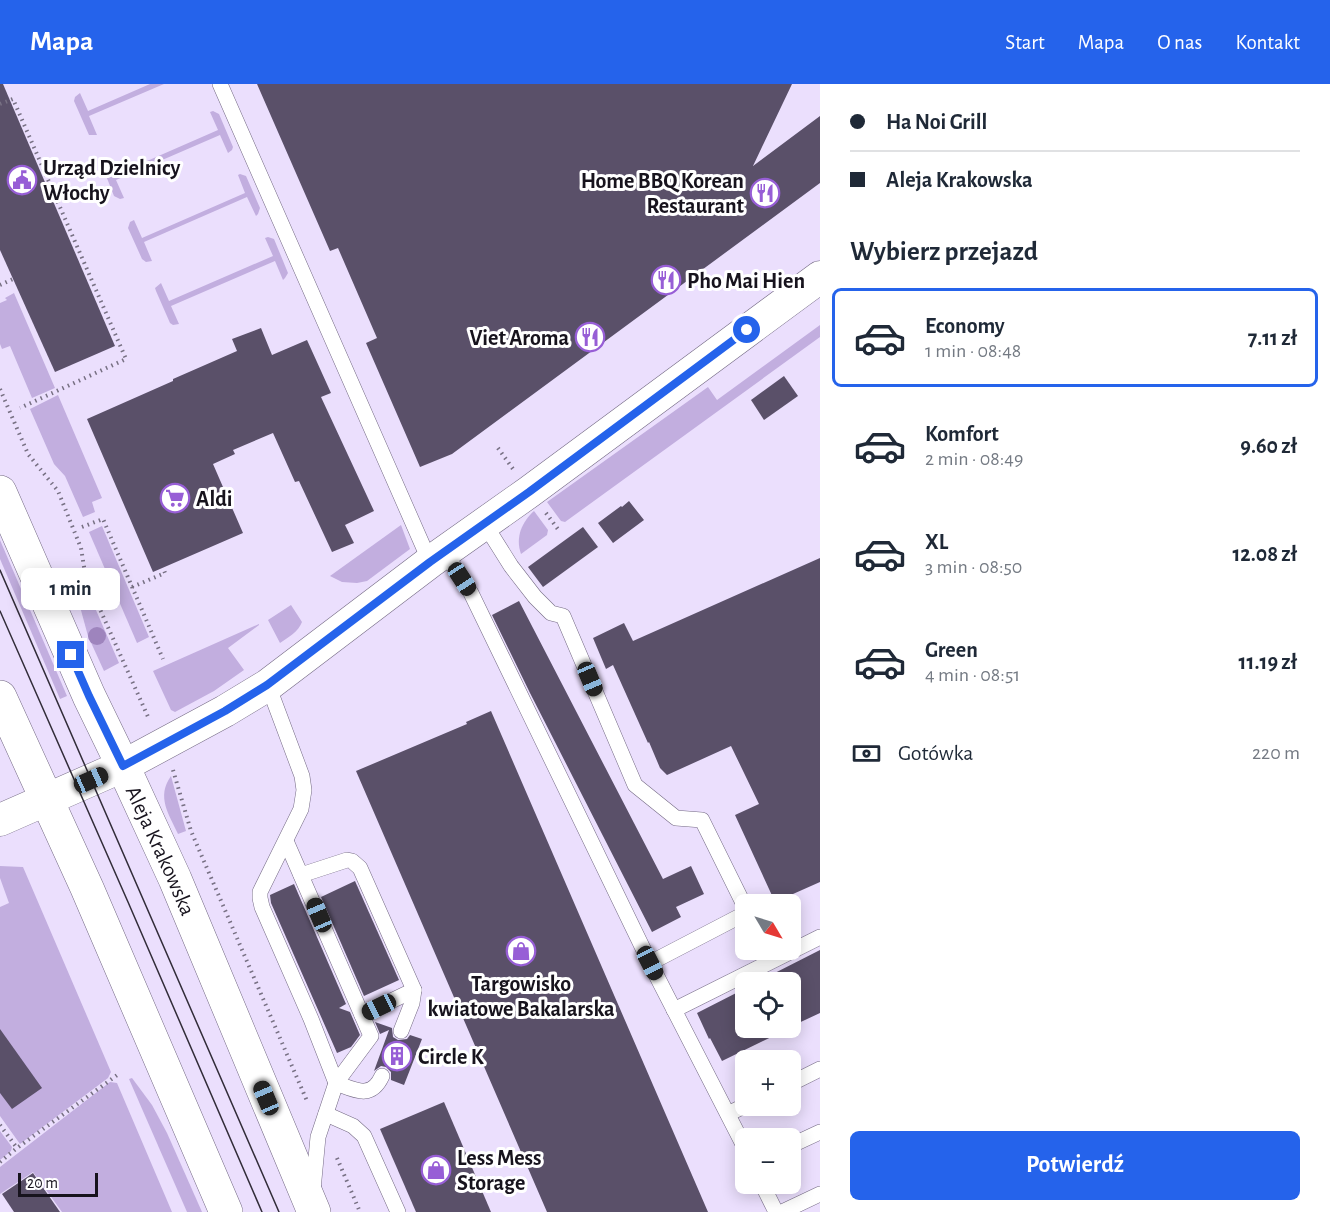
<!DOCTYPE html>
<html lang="pl">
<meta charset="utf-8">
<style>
body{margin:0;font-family:"Alegreya Sans",sans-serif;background:#f2f2f3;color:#1f2937;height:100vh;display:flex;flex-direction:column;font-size:22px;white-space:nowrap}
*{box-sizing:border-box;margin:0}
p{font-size:20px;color:#747a83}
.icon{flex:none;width:33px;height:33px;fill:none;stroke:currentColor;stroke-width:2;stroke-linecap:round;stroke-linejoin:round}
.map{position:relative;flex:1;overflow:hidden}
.side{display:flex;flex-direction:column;background:#fff;width:510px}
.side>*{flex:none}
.guide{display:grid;align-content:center;height:132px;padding:0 30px;background:#fff}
.needle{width:39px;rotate:128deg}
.fabs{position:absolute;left:735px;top:810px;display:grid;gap:12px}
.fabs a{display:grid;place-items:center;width:66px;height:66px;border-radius:9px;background:#fff;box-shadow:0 3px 15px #0003;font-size:30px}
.scale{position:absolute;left:18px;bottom:15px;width:80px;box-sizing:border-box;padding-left:6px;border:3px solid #17131d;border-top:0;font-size:16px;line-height:21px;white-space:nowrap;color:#17131d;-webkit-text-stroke:4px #fff;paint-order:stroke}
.end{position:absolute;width:27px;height:27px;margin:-14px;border:8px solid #2563eb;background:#fff;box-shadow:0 0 0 3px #fff}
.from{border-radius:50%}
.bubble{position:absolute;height:42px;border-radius:9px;background:#fff;box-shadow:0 3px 15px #0003;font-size:20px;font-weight:700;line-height:42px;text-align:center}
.car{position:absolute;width:18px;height:36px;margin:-18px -9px;border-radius:8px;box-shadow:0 0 4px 2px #0007;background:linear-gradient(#222 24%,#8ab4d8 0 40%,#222 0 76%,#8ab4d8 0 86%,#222 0)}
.guide b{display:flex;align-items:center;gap:21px;height:57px;font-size:22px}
.guide b+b{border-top:2px solid #e0e1e3}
.guide i{width:15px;height:15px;background:#1f2937}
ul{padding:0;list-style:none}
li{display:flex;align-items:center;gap:18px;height:99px;margin:0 12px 9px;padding:0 18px;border:3px solid transparent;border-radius:9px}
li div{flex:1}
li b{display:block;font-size:22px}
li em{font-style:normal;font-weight:700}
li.on{border-color:#2563eb}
li>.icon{width:54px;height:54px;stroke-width:1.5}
h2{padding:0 30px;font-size:27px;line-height:72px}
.pay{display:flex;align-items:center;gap:15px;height:66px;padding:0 30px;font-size:22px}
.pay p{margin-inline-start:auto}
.cta{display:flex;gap:12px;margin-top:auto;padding:12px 30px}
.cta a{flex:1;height:69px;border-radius:9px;background:#2563eb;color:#fff;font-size:24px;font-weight:700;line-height:69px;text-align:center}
header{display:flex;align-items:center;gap:36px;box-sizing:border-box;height:84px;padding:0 30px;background:#2563eb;color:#fff}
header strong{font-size:28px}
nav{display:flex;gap:33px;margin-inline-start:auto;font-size:21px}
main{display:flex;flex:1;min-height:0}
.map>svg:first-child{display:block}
.green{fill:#c2aedf}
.building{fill:#5a5069}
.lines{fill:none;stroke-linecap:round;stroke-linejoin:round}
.service-casing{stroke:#746a84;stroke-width:16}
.minor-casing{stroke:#746a84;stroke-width:33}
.secondary-casing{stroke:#746a84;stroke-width:34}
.path{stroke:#777083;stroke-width:4;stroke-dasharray:1.5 4.5;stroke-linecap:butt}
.service{stroke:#fff;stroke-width:15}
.minor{stroke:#fff;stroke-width:32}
.secondary{stroke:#fff;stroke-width:33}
.tram{stroke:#322d39;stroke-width:1.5}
.tree{fill:#9e84bd}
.route{stroke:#2563eb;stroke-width:8}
.labels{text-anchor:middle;stroke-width:6;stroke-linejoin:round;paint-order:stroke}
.poi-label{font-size:22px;font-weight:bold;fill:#17131d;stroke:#fff;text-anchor:start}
.street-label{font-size:22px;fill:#17131d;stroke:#fff}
</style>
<header>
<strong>Mapa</strong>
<nav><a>Start</a><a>Mapa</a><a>O nas</a><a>Kontakt</a></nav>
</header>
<main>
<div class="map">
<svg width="820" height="1128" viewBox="0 0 820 1128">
<rect width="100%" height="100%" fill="#ebdffd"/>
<!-- green -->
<g class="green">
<path d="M150 0H164L89 32 97 51H89L74 17 75 13 80 9 88 27Z"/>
<path d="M213 27 219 30 233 63 232 66 228 69 220 51 116 96 124 114 120 115 114 112 101 79 102 76 106 73 115 91 218 46 210 28Z"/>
<path d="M240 90 246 92 260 124 258 130 256 132 247 113 144 158 152 177 146 178 142 175 128 144 130 138 134 136 142 154 245 109 238 91Z"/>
<path d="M268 153 274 155 288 189 285 194 283 196 275 177 171 222 179 240 173 241 170 239 156 207 155 204 161 199 169 217 273 172 265 154Z"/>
<path d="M14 209 55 304 32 314 10 262 2 265 0 260V219L7 216 5 214Z"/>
<path d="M820 241V253L565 438 561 437 547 418 708 303 717 316Z"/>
<path d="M58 311 102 414 92 418 95 428 83 433 65 392 54 380 30 325Z"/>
<path d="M534 427 548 446 547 451 521 470C515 453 522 438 534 427Z"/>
<path d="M401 441 410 465 367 497 357 499 342 498 330 492Z"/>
<path d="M102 442 149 553 137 559 89 448Z"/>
<path d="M0 456 67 612 60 615 0 475Z"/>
<path d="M82 494 119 579 104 587 88 552 73 497Z"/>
<path d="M291 521 302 538C298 548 289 553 280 559L268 536Z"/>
<path d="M259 540V541L228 564 244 586 214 607 175 628 171 626 153 587Z"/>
<path d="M171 692 186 747 178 750C169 730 156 713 171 692Z"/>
<path d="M0 782 23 783 111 988 108 994 20 1060 0 1032V823L9 819 0 794Z"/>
<path d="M132 994 152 1021 167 1049 202 1128H187L129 995Z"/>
<path d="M110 998 117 999 172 1128H62L33 1088 0 1110V1083Z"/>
<path d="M0 1047 12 1063 11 1067 0 1076Z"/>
</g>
<!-- building -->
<g class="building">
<path d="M0 0H3L115 262 55 288 0 166Z"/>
<path d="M257 0H792L753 82 820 32V99L452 370 420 383 366 259 377 254 338 164 330 167Z"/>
<path d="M261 244 272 271 307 256 331 309 321 313 374 427 345 441 354 459 332 468 299 397 295 398 273 349 233 366 235 370 213 380 243 449 153 488 87 335 173 297V295L237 267 232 255Z"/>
<path d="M784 292 798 312 764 336 751 316Z"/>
<path d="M629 417 644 436 613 459 598 439 621 422 622 423Z"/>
<path d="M583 443 598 463 543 503 528 483Z"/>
<path d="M820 474V798L775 818 735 731 759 720 731 662 667 691 660 684 649 658 648 659 613 581 606 585 593 554 624 539 633 557Z"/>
<path d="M519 517 663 795 691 782 704 810 676 823 681 833 652 848 530 609 492 531Z"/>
<path d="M491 627 708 1128H547L356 687 467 640 466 638Z"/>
<path d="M355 797 399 896 364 912 321 813Z"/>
<path d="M294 800 346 920 339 924 350 928 360 951 351 963 337 969 271 819 270 811Z"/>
<path d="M820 866V929L790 943V898H757Z"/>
<path d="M746 904V944H790L722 977 710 954 709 955 697 929Z"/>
<path d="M375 938 392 944 393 953 398 956 407 955 410 951 422 955 404 1001 391 996V988L386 983 381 982 374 987 389 946 380 950Z"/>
<path d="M0 945 42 1004 12 1025 0 1009Z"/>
<path d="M444 1018 491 1128H416L380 1045Z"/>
<path d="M33 1089 60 1128H14L2 1110Z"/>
</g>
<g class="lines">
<!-- service casing -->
<g class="service-casing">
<g id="service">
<path d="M220 0 430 478"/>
<path d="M484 439 511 482 535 513 551 529 563 532 635 701 676 734 702 736 746 825"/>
<path d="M444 467 471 509 650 879 746 1066"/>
<path d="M268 601 302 692 304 706 301 725 260 808V814L262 823 311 935 336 999C355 1006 371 1016 382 992"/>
<path d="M286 757 371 952 336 999 318 1053 313 1106"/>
<path d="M301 791 347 776 352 777 360 784 414 906 412 919 401 947"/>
<path d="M650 879 746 829"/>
<path d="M674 926 820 853"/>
<path d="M362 931 414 906"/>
<path d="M790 1000 820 985"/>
<path d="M326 1030 353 1042 364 1052 398 1128"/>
<path d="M728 1030 746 1021"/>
<path d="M790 1062 820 1048"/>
<path d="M762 1100 776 1128"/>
<path d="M782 1128 820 1110"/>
</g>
</g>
<!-- minor casing -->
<g class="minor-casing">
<path id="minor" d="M0 736 123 682 225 627 268 601 430 478 529 408 820 193"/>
</g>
<!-- secondary casing -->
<g class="secondary-casing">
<g id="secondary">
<path id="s1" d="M0 408 89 612 123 682 175 795 314 1128"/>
<path d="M0 613 87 804 226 1128"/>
</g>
</g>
<!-- path -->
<g class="path">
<path d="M0 20 13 15 126 275 20 324"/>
<path d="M0 201 13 195"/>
<path d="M0 305 28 370 58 407 81 464 85 489 90 503 149 635"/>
<path d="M498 364 513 385"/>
<path d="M546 429 560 448"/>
<path d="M82 443 103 435 163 575"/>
<path d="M132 503 165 489 163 484"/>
<path d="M173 686 191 747 307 1017"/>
<path d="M0 1041 17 1064"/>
<path d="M337 1074 360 1128"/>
<path d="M0 1078 17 1064 120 989"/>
</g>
<!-- service -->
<use href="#service" class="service"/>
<!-- minor -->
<use href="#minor" class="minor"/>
<!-- secondary -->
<use href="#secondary" class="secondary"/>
<!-- tram -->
<g class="tram">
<path d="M0 486 279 1128"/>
<path d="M0 527 128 818 262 1128"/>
</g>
</g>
<!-- trees -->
<g class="tree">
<circle cx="79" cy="502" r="9"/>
<circle cx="97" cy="552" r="9"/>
</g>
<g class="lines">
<!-- route -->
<path class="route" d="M71 571 89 612 123 682 225 627 267 601 430 478 529 408 747 246"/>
</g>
<!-- icons -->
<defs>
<g id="civic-ring" transform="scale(1.5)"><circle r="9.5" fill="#fff" stroke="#975ed6" stroke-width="1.5"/><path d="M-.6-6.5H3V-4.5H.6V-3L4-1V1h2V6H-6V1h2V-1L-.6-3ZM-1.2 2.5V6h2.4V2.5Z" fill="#975ed6"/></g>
<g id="restaurant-ring" transform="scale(1.5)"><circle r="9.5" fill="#fff" stroke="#975ed6" stroke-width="1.5"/><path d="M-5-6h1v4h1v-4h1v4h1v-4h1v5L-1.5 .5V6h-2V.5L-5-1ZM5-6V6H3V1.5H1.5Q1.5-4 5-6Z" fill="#975ed6"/></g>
<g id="supermarket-ring" transform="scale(1.5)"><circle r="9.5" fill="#fff" stroke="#975ed6" stroke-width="1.5"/><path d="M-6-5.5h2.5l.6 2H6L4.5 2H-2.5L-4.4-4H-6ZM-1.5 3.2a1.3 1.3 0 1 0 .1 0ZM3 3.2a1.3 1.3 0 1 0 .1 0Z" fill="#975ed6"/></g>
<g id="shop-ring" transform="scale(1.5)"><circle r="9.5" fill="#fff" stroke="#975ed6" stroke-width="1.5"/><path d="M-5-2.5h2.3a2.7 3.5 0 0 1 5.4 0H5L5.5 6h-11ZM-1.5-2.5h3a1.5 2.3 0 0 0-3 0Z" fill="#975ed6"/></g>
<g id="building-ring" transform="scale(1.5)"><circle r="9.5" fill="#fff" stroke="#975ed6" stroke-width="1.5"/><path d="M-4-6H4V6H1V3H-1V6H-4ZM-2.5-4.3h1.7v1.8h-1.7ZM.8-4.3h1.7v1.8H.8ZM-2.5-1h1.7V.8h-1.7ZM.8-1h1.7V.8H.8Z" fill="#975ed6"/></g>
</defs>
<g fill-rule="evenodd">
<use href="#civic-ring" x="22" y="96"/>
<use href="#restaurant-ring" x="765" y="109"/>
<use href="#restaurant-ring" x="666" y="196"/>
<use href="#restaurant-ring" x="590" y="253"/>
<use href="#supermarket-ring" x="175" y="414"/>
<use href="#shop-ring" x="521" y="867"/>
<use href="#building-ring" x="397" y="972"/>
<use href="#shop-ring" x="436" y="1086"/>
</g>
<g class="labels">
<!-- poi labels -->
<g class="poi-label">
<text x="43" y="91">Urząd Dzielnicy<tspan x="43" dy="25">Włochy</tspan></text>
<text x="744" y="104" text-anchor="end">Home BBQ Korean<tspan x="744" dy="25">Restaurant</tspan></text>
<text x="687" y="204">Pho Mai Hien</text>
<text x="569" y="261" text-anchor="end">Viet Aroma</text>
<text x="196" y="422">Aldi</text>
<text x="521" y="907" text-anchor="middle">Targowisko<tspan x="521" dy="25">kwiatowe Bakalarska</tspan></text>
<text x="418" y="980">Circle K</text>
<text x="457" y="1081">Less Mess<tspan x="457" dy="25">Storage</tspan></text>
</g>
<!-- street labels -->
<g class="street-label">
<text dy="8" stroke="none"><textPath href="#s1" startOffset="393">Aleja Krakowska</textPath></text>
</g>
</g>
</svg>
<div class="fabs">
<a><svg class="needle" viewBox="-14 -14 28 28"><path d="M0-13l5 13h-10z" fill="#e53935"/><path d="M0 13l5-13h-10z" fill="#747a83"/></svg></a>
<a><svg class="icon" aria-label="locate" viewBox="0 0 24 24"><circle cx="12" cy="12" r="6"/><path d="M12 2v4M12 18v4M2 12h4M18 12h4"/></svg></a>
<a>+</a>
<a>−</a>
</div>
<div class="scale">20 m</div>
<i class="end from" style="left:747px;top:246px"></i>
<i class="end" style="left:71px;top:571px"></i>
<div class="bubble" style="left:21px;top:484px;width:99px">1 min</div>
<i class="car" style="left:462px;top:495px;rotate:147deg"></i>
<i class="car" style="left:590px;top:595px;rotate:157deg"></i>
<i class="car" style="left:91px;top:696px;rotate:66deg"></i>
<i class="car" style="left:319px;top:831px;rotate:337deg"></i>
<i class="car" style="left:650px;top:879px;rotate:153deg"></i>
<i class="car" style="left:379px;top:923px;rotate:244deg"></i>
<i class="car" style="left:266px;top:1014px;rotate:337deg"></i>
</div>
<section class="side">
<div class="guide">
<b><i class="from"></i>Ha Noi Grill</b>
<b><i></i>Aleja Krakowska</b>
</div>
<h2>Wybierz przejazd</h2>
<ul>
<li class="on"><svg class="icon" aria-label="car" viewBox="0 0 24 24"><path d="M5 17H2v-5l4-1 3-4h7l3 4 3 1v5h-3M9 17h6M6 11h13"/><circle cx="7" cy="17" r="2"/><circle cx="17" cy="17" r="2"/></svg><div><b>Economy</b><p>1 min · 08:48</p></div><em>7.11 zł</em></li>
<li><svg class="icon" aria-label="car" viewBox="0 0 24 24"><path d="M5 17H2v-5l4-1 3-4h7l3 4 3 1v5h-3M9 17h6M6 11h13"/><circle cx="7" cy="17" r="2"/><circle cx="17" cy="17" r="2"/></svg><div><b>Komfort</b><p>2 min · 08:49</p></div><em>9.60 zł</em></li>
<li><svg class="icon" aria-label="car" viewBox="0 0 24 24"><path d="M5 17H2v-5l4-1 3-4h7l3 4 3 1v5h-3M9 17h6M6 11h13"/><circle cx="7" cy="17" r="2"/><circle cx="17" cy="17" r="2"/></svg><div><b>XL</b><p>3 min · 08:50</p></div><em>12.08 zł</em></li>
<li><svg class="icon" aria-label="car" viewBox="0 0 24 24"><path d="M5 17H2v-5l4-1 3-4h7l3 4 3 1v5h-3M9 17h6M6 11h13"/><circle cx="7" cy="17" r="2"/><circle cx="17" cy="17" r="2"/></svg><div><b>Green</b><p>4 min · 08:51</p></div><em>11.19 zł</em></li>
</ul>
<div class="pay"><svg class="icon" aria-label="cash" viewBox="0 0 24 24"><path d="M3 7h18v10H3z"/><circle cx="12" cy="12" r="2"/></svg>Gotówka<p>220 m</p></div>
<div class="cta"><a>Potwierdź</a></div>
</section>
</main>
